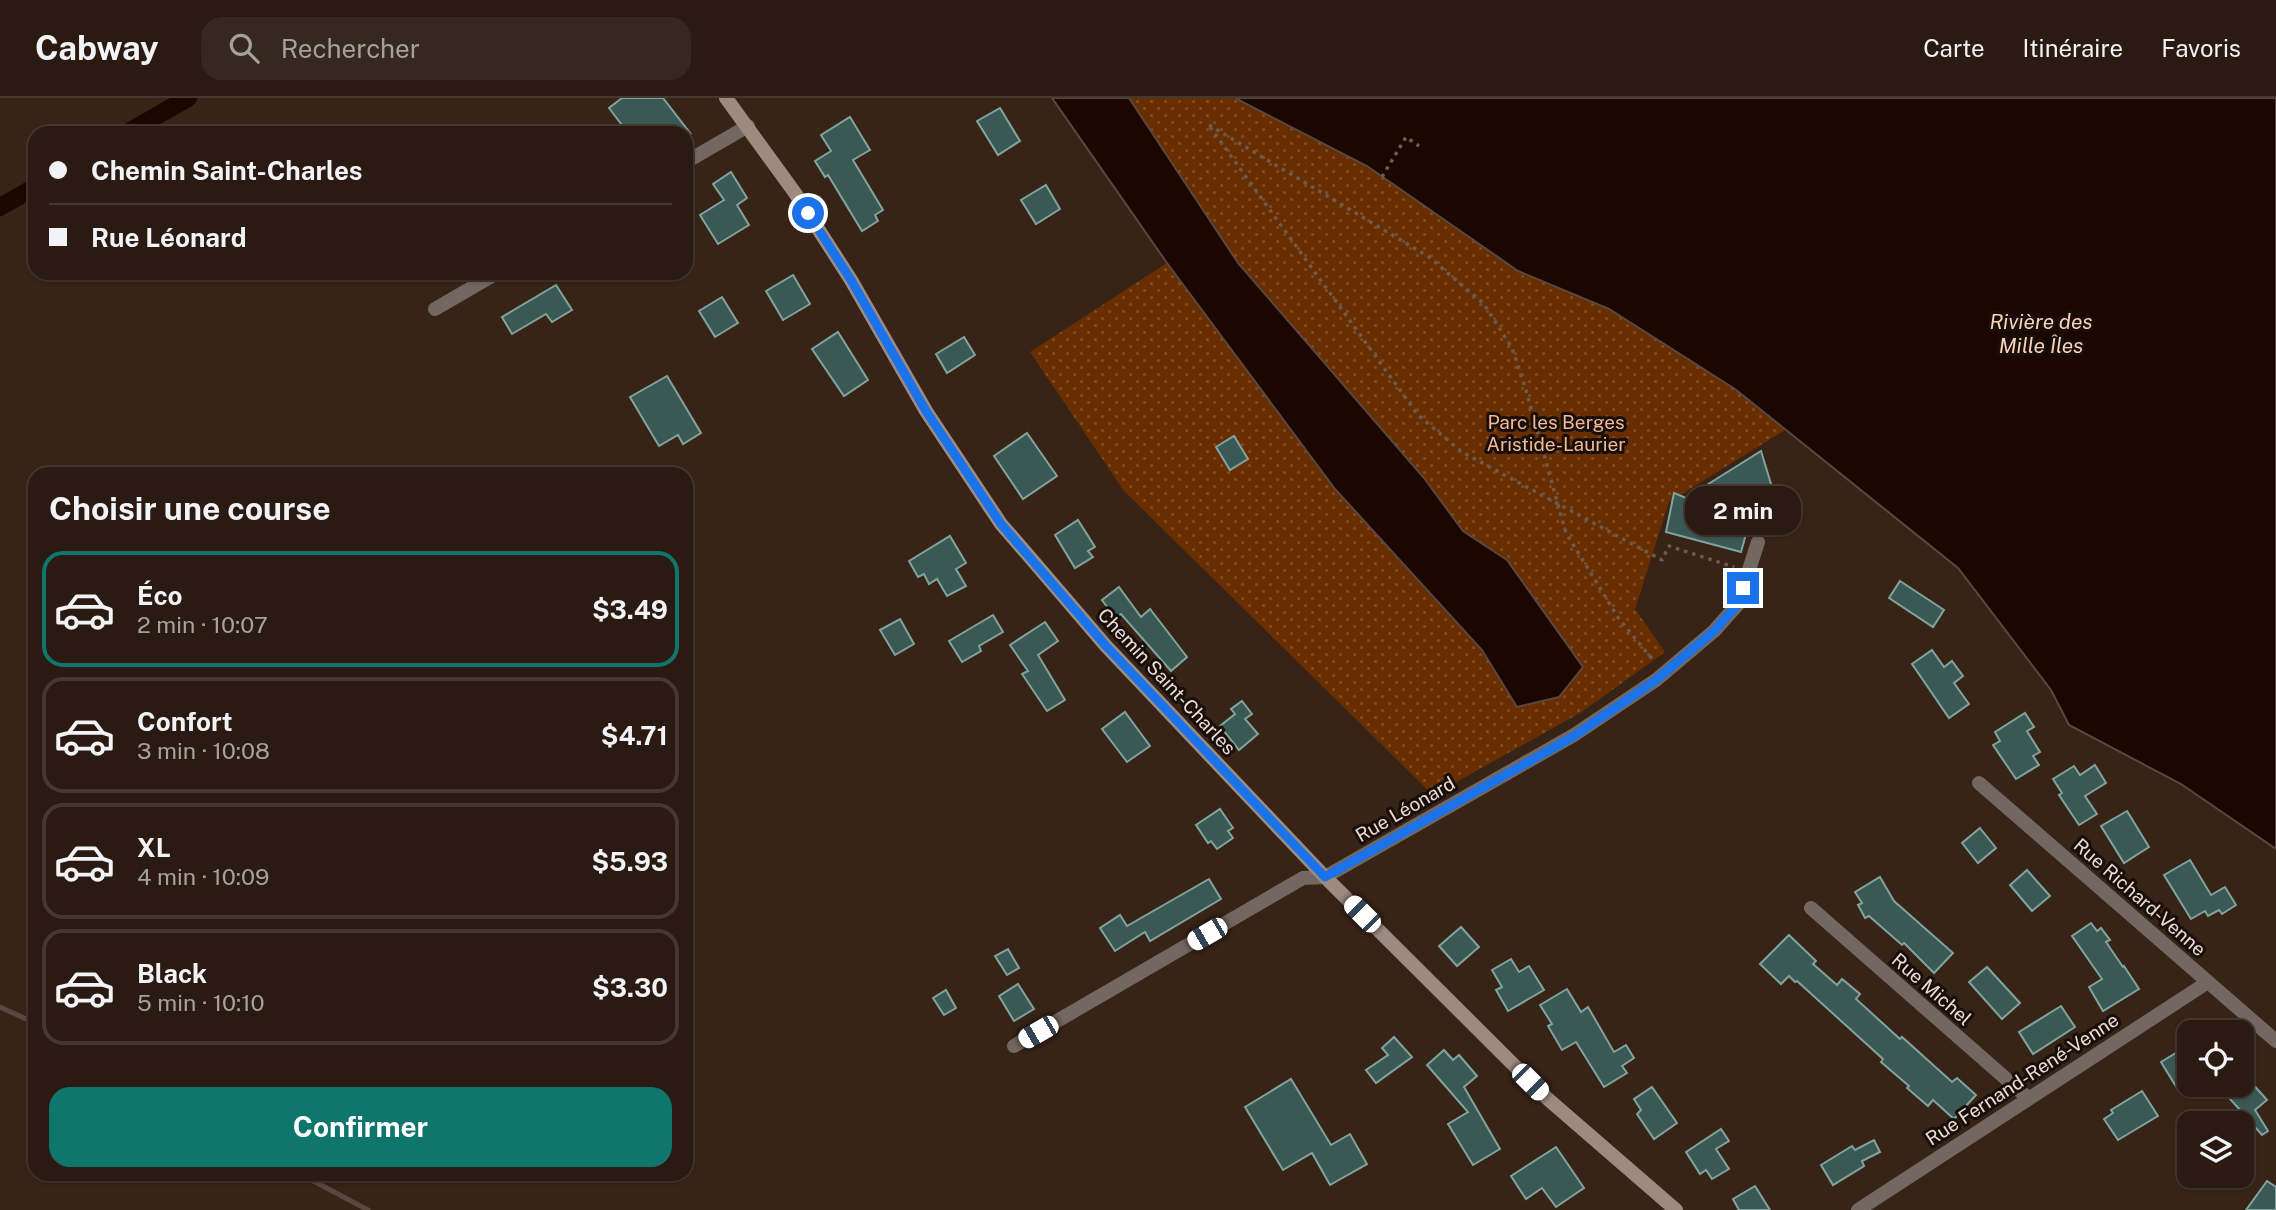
<!DOCTYPE html>
<html lang="fr">
<meta charset="utf-8">
<style>
body{margin:0;font-family:"Public Sans",sans-serif;background:#36271f;color:#f1f3f6;height:100vh;display:flex;flex-direction:column;font-size:26px;white-space:nowrap}
*{box-sizing:border-box;margin:0}
p{font-size:23px;color:#a5a19f}
.icon{flex:none;width:38px;height:38px;fill:none;stroke:currentColor;stroke-width:2;stroke-linecap:round;stroke-linejoin:round}
.map{position:relative;flex:1;overflow:hidden}
.panel{position:absolute;left:28px;top:369px;width:665px;height:714px;display:flex;flex-direction:column;background:#2a1a11;border-radius:21px;box-shadow:0 2px 5px #0004,0 0 0 2px #463831}
.panel>*{flex:none}
.hud{position:absolute;left:28px;top:28px;width:665px;height:154px;border-radius:21px;box-shadow:0 2px 5px #0004,0 0 0 2px #463831;display:grid;align-content:center;height:154px;padding:0 21px;background:#2a1a11}
.buttons{position:absolute;left:2177px;top:922px;display:grid;gap:14px}
.buttons a{display:grid;place-items:center;width:77px;height:77px;border-radius:14px;background:#2a1a11;box-shadow:0 2px 5px #0004,0 0 0 2px #463831;font-size:35px}
.end{position:absolute;width:32px;height:32px;margin:-16px;border:9px solid #1a73e8;background:#fff;box-shadow:0 0 0 4px #fff}
.from{border-radius:50%}
.bubble{position:absolute;height:49px;border-radius:21px;background:#2a1a11;box-shadow:0 2px 5px #0004,0 0 0 2px #463831;font-size:23px;font-weight:700;line-height:49px;text-align:center}
.car{position:absolute;width:21px;height:42px;margin:-21px -10px;border-radius:9px;box-shadow:0 0 5px 2px #0007;background:linear-gradient(#fff 24%,#345 0 40%,#fff 0 76%,#345 0 86%,#fff 0)}
.hud b{display:flex;align-items:center;gap:24px;height:66px;font-size:26px}
.hud b+b{border-top:2px solid #463831}
.hud i{width:18px;height:18px;background:#f1f3f6}
ul{padding:0;list-style:none}
li{display:flex;align-items:center;gap:21px;height:116px;margin:0 14px 10px;padding:0 7px;border:4px solid #463831;border-radius:21px}
li div{flex:1}
li b{display:block;font-size:26px}
li em{font-style:normal;font-weight:700}
li.selected{border-color:#0f766e}
li>.icon{width:63px;height:63px;stroke-width:1.5}
h2{padding:0 21px;font-size:32px;line-height:84px}
.action{display:flex;gap:14px;margin-top:auto;padding:14px 21px}
.action a{flex:1;height:80px;border-radius:21px;background:#0f766e;color:#fff;font-size:28px;font-weight:700;line-height:80px;text-align:center}
header{display:flex;align-items:center;gap:42px;box-sizing:border-box;height:98px;padding:0 35px;background:#2a1a11;border-bottom:2px solid #463831}
header strong{font-size:33px}
nav{display:flex;gap:38px;margin-inline-start:auto;font-size:24px}
.search{width:490px;height:63px;background:#36271f;display:flex;align-items:center;gap:18px;box-sizing:border-box;padding:0 24px;border-radius:21px;color:#a5a19f;font-size:26px}
.map>svg:first-child{display:block}
.park{fill:url(#park-dots)}
.water{fill:#1c0700;stroke:#5a4740;stroke-width:2}
.lines{fill:none;stroke-linecap:round;stroke-linejoin:round}
.stream{stroke:#5a4740;stroke-width:5}
.canal{stroke:#1c0700;stroke-width:18}
.building{fill:#3a5955;stroke:#81a39d;stroke-width:2}
.path{stroke:#6e5b50;stroke-width:3.5;stroke-dasharray:3.5 5;stroke-linecap:butt}
.minor{stroke:#736761;stroke-width:14}
.secondary{stroke:#9d8b81;stroke-width:14}
.route{stroke:#1a73e8;stroke-width:9}
.labels{text-anchor:middle;stroke-width:6;stroke-linejoin:round;paint-order:stroke}
.park-label{font-size:19px;fill:#f5b997;stroke:#180f0a}
.street-label{font-size:19px;fill:#ebddd6;stroke:#180f0a}
.water-label{font-size:21px;font-style:italic;fill:#fbd2bc;stroke:#180f0a}
</style>
<header>
<strong>Cabway</strong>
<div class="search"><svg class="icon" aria-label="search" viewBox="0 0 24 24"><circle cx="10" cy="10" r="6"/><path d="M15 15l6 6"/></svg>Rechercher</div>
<nav><a>Carte</a><a>Itinéraire</a><a>Favoris</a></nav>
</header>
<div class="map">
<svg width="2276" height="1112" viewBox="0 0 2276 1112">
<defs>
<pattern id="park-dots" width="8" height="8" patternUnits="userSpaceOnUse" patternTransform="scale(1.75)"><rect width="8" height="8" fill="#682e00"/><path d="M2 2h.1M6 6h.1" fill="none" stroke="#7e4c24" stroke-width="1.8" stroke-linecap="round"/></pattern>
</defs>
<rect width="100%" height="100%" fill="#382317"/>
<!-- park -->
<path class="park" d="M1129 0H1235L1367 68 1518 173 1609 211 1735 291 1785 332 1669 404 1635 511 1665 554 1580 615 1433 697 1124 393 1030 254 1167 165 1335 391 1482 552 1517 609 1507 462 1463 433 1424 380 1238 165Z"/>
<!-- water -->
<g class="water">
<path d="M1052 0H1129L1238 165 1424 380 1463 433 1507 462 1583 569 1559 599 1517 609 1482 552 1335 391 1167 165Z"/>
<path d="M1235 0H2276V751L2181 686 2069 627 2051 592 1958 470 1735 291 1609 211 1518 173 1367 68Z"/>
</g>
<g class="lines">
<!-- stream -->
<g class="stream">
<path d="M0 909 35 925"/>
<path d="M300 1076 368 1112"/>
</g>
<!-- canal -->
<g class="canal">
<path d="M127 35 188 0"/>
<path d="M0 109 35 89"/>
</g>
</g>
<!-- building -->
<g class="building">
<path d="M622 0H663L690 35H628L609 10Z"/>
<path d="M1000 10 1020 43 998 57 977 23Z"/>
<path d="M850 19 870 52 853 62 883 112 875 117 878 123 862 133 828 77 825 79 815 63 831 53 821 37Z"/>
<path d="M731 74 747 100 737 107 749 127 718 146 700 117 724 102 713 86Z"/>
<path d="M1046 87 1060 111 1036 126 1021 102Z"/>
<path d="M793 177 810 206 783 222 766 193Z"/>
<path d="M556 187 572 212 552 224 546 216 512 236 502 219Z"/>
<path d="M722 199 738 225 715 239 699 213Z"/>
<path d="M838 234 868 282 844 298 812 251Z"/>
<path d="M964 239 975 257 947 275 936 256Z"/>
<path d="M667 278 701 335 683 346 678 337 659 348 630 299Z"/>
<path d="M1027 335 1057 378 1023 401 994 358Z"/>
<path d="M1234 338 1248 361 1230 372 1216 349Z"/>
<path d="M1761 353 1778 409 1748 429 1741 454 1666 434 1674 395 1686 400Z"/>
<path d="M1078 422 1095 449 1088 453 1093 459 1075 470 1055 437Z"/>
<path d="M950 438 966 465 956 471 966 488 947 498 937 481 929 486 924 476 918 479 909 463Z"/>
<path d="M1900 483 1944 512 1933 529 1889 500Z"/>
<path d="M1119 489 1141 519 1150 511 1187 559 1171 573 1121 516 1115 520 1102 502Z"/>
<path d="M993 517 1003 534 979 548 981 553 962 564 949 543Z"/>
<path d="M900 521 914 546 895 557 880 532Z"/>
<path d="M1045 524 1058 543 1038 557 1065 602 1047 613 1022 576 1028 573 1010 547Z"/>
<path d="M1932 552 1944 569 1952 563 1963 578 1954 585 1969 606 1949 620 1912 566Z"/>
<path d="M1242 603 1252 616 1245 621 1258 636 1239 652 1220 628 1235 616 1231 611Z"/>
<path d="M1125 614 1150 648 1127 664 1102 631Z"/>
<path d="M2025 615 2034 629 2027 633 2040 654 2033 658 2039 667 2016 681 1993 647 2000 643 1995 634Z"/>
<path d="M2095 667 2106 685 2085 698 2097 716 2079 727 2059 697 2062 695 2053 681 2074 668 2080 677Z"/>
<path d="M1220 711 1233 730 1228 733 1233 740 1217 751 1211 743 1208 745 1196 727Z"/>
<path d="M2127 713 2149 749 2124 765 2101 728Z"/>
<path d="M1980 730 1996 750 1978 765 1962 745Z"/>
<path d="M2190 762 2211 797 2225 789 2236 807 2222 816 2219 812 2208 818 2205 813 2191 821 2164 777Z"/>
<path d="M2027 772 2050 798 2032 813 2010 787Z"/>
<path d="M1880 779 1894 803 1953 855 1934 875 1904 845 1902 847 1869 818 1865 820 1858 807 1862 805 1855 794Z"/>
<path d="M1209 781 1221 801 1150 843 1145 834 1115 853 1100 830 1120 817 1127 828Z"/>
<path d="M2091 825 2097 833 2101 830 2110 842 2106 844 2123 869 2124 868 2139 891 2103 913 2089 889 2102 881 2072 838Z"/>
<path d="M1461 829 1479 849 1457 868 1439 848Z"/>
<path d="M1789 837 1816 863 1813 866 1837 887 1842 881 1860 896 1856 901 1900 941 1902 939 1952 984 1957 980 1976 997 1954 1021 1933 1002 1928 1008 1907 990 1909 988 1881 964 1883 961 1797 883 1795 884 1789 878 1781 886 1760 866Z"/>
<path d="M1008 851 1019 870 1007 877 995 858Z"/>
<path d="M1511 861 1519 874 1529 868 1544 892 1508 913 1496 892 1502 889 1492 872Z"/>
<path d="M1987 869 2020 905 2002 921 1969 884Z"/>
<path d="M1018 886 1034 911 1014 923 999 898Z"/>
<path d="M1567 891 1581 914 1588 909 1614 954 1626 947 1634 960 1622 968 1627 975 1604 989 1576 944 1562 952 1548 928 1552 926 1540 907Z"/>
<path d="M946 892 956 910 944 917 933 900Z"/>
<path d="M2061 908 2075 929 2033 956 2019 934Z"/>
<path d="M1394 939 1412 959 1376 985 1366 972 1388 957 1382 950Z"/>
<path d="M2189 947V982L2177 990 2161 964Z"/>
<path d="M1444 952 1453 962 1459 957 1477 978 1464 989 1500 1051 1473 1067 1448 1026 1468 1014 1427 967Z"/>
<path d="M2242 974 2267 1002 2255 1012 2268 1033 2262 1037 2247 1020 2242 1024V1014L2217 987H2240L2242 990Z"/>
<path d="M1291 981 1331 1047 1350 1036 1367 1066 1330 1087 1312 1055 1283 1072 1245 1009Z"/>
<path d="M1652 989 1677 1025 1654 1041 1637 1016 1641 1012 1634 1001Z"/>
<path d="M2142 993 2158 1018 2118 1042 2104 1021 2113 1015 2111 1012Z"/>
<path d="M1721 1031 1729 1043 1716 1051 1729 1071 1712 1081 1706 1072 1700 1076 1686 1054Z"/>
<path d="M1874 1042 1880 1054 1862 1063 1864 1068 1833 1087 1821 1067 1852 1048 1855 1052Z"/>
<path d="M1556 1049 1584 1090 1556 1109 1542 1090 1526 1101 1511 1078Z"/>
<path d="M2267 1083 2276 1089V1112H2246Z"/>
<path d="M1755 1088 1770 1112H1739L1733 1101Z"/>
</g>
<g class="lines">
<!-- path -->
<g class="path">
<path d="M1209 27 1429 159 1484 206 1512 250 1525 289 1566 435 1619 521 1654 563"/>
<path d="M1210 29 1418 317 1462 354 1662 462 1669 448 1734 469"/>
<path d="M1382 79 1406 39 1419 48"/>
</g>
<!-- minor -->
<g class="minor">
<path d="M686 64 748 28"/>
<path d="M435 211 497 175"/>
<path d="M1979 685 2276 943"/>
<path d="M1811 810 2028 1000"/>
<path d="M1014 948 1303 780 1325 779 1574 637 1656 582 1714 533 1738 506 1758 444"/>
<path d="M1858 1112 2208 884"/>
</g>
<!-- secondary -->
<path class="secondary" d="M726 0 795 95 851 182 926 313 1001 426 1028 457 1106 548 1325 779 1549 1002 1676 1112"/>
</g>
<g class="lines">
<!-- route -->
<path class="route" d="M808 115 851 182 926 313 1001 426 1106 548 1325 779 1574 638 1656 582 1714 533 1738 506 1743 490"/>
</g>
<g class="labels">
<!-- park labels -->
<g class="park-label">
<text x="1556" y="331">Parc les Berges<tspan x="1556" dy="22">Aristide-Laurier</tspan></text>
</g>
<!-- street labels -->
<g class="street-label">
<text transform="translate(1167 583) rotate(47)" y="7">Chemin Saint-Charles</text>
<text transform="translate(1405 711) rotate(-30)" y="7">Rue Léonard</text>
<text transform="translate(2140 799) rotate(41)" y="7">Rue Richard-Venne</text>
<text transform="translate(1932 891) rotate(41)" y="7">Rue Michel</text>
<text transform="translate(2022 981) rotate(-33)" y="7">Rue Fernand-René-Venne</text>
</g>
<!-- water labels -->
<g class="water-label">
<text x="2041" y="231">Rivière des<tspan x="2041" dy="24">Mille Îles</tspan></text>
</g>
</g>
</svg>
<div class="buttons">
<a><svg class="icon" aria-label="locate" viewBox="0 0 24 24"><circle cx="12" cy="12" r="6"/><path d="M12 2v4M12 18v4M2 12h4M18 12h4"/></svg></a>
<a><svg class="icon" aria-label="layers" viewBox="0 0 24 24"><path d="M12 4l9 5-9 5-9-5zM3 14l9 5 9-5"/></svg></a>
</div>
<i class="end from" style="left:808px;top:115px"></i>
<i class="end" style="left:1743px;top:490px"></i>
<div class="bubble" style="left:1685px;top:388px;width:116px">2 min</div>
<i class="car" style="left:1362px;top:816px;rotate:315deg"></i>
<i class="car" style="left:1207px;top:836px;rotate:240deg"></i>
<i class="car" style="left:1038px;top:934px;rotate:240deg"></i>
<i class="car" style="left:1530px;top:984px;rotate:135deg"></i>
<div class="hud">
<b><i class="from"></i>Chemin Saint-Charles</b>
<b><i></i>Rue Léonard</b>
</div>
<section class="panel">
<h2>Choisir une course</h2>
<ul>
<li class="selected"><svg class="icon" aria-label="car" viewBox="0 0 24 24"><path d="M5 17H2v-5l4-1 3-4h7l3 4 3 1v5h-3M9 17h6M6 11h13"/><circle cx="7" cy="17" r="2"/><circle cx="17" cy="17" r="2"/></svg><div><b>Éco</b><p>2 min · 10:07</p></div><em>$3.49</em></li>
<li><svg class="icon" aria-label="car" viewBox="0 0 24 24"><path d="M5 17H2v-5l4-1 3-4h7l3 4 3 1v5h-3M9 17h6M6 11h13"/><circle cx="7" cy="17" r="2"/><circle cx="17" cy="17" r="2"/></svg><div><b>Confort</b><p>3 min · 10:08</p></div><em>$4.71</em></li>
<li><svg class="icon" aria-label="car" viewBox="0 0 24 24"><path d="M5 17H2v-5l4-1 3-4h7l3 4 3 1v5h-3M9 17h6M6 11h13"/><circle cx="7" cy="17" r="2"/><circle cx="17" cy="17" r="2"/></svg><div><b>XL</b><p>4 min · 10:09</p></div><em>$5.93</em></li>
<li><svg class="icon" aria-label="car" viewBox="0 0 24 24"><path d="M5 17H2v-5l4-1 3-4h7l3 4 3 1v5h-3M9 17h6M6 11h13"/><circle cx="7" cy="17" r="2"/><circle cx="17" cy="17" r="2"/></svg><div><b>Black</b><p>5 min · 10:10</p></div><em>$3.30</em></li>
</ul>
<div class="action"><a>Confirmer</a></div>
</section>
</div>
